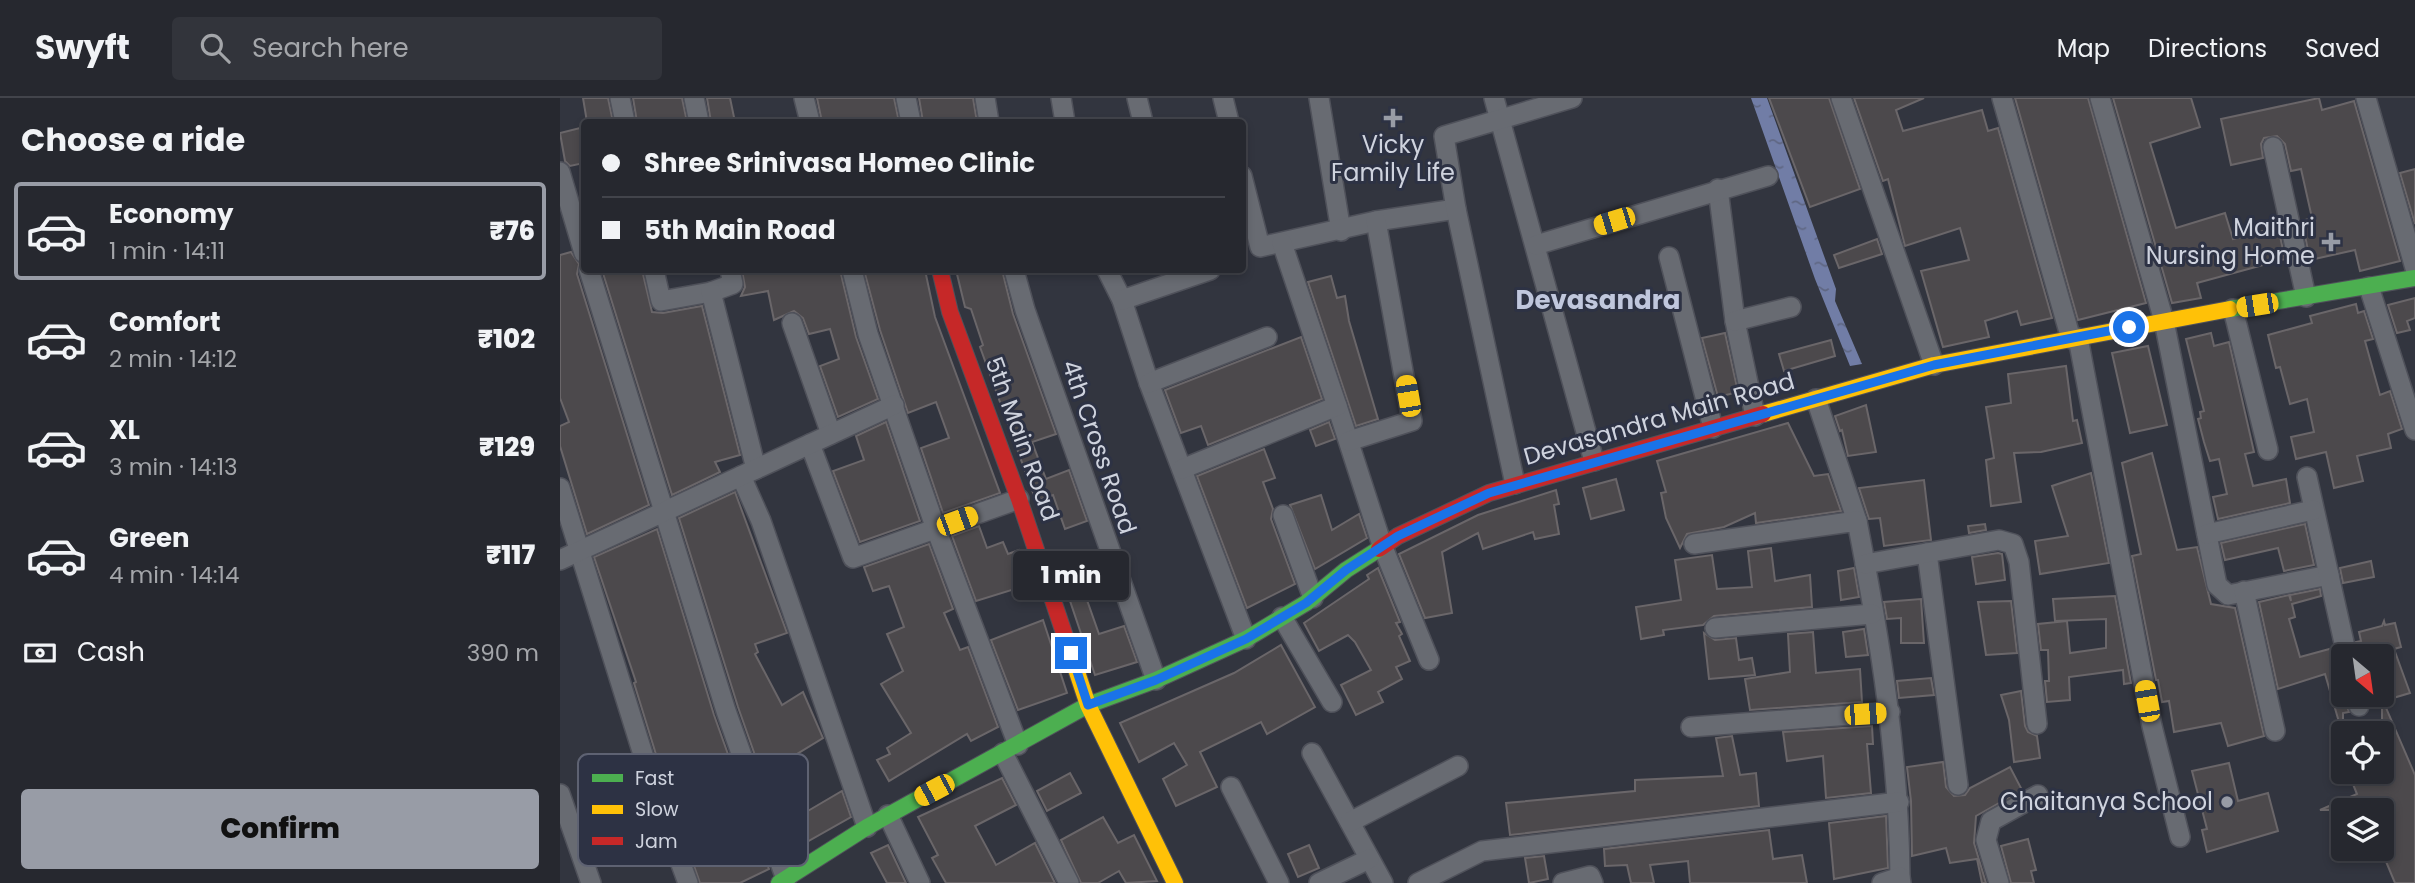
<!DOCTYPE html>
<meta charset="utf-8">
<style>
body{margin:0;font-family:Poppins,sans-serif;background:#32343b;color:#f1f3f6;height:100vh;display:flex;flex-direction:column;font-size:26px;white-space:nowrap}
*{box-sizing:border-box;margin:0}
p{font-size:23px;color:#a4a6aa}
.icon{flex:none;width:38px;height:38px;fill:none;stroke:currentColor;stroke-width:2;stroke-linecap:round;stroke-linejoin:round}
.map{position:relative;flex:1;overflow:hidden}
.details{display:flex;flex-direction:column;background:#26282f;width:560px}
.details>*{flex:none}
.guide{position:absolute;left:21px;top:21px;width:665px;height:154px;border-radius:7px;box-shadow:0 4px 10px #0003,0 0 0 2px #42444b;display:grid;align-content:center;height:154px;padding:0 21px;background:#26282f}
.needle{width:46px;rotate:151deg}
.controls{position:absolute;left:1771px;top:546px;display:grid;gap:14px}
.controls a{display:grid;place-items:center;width:63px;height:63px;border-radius:7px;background:#26282f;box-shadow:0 4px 10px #0003,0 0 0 2px #42444b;font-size:35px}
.end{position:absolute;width:32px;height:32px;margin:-16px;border:9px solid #1a73e8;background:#fff;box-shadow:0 0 0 4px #fff}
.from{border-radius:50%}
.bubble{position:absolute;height:49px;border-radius:7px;background:#26282f;box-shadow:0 4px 10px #0003,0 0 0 2px #42444b;font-size:23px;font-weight:800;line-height:49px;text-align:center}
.car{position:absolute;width:21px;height:42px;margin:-21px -10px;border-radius:9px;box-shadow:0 0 5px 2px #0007;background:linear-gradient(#f5c518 24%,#345 0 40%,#f5c518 0 76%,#345 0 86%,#f5c518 0)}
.guide b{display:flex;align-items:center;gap:24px;height:66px;font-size:26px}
.guide b+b{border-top:2px solid #42444b}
.guide i{width:18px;height:18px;background:#f1f3f6}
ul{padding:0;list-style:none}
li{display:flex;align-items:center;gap:21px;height:98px;margin:0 14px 10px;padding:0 7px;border:4px solid transparent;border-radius:7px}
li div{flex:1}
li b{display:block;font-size:26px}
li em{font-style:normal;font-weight:800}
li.active{border-color:#989ca6}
li>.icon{width:63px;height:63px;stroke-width:1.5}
h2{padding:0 21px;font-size:32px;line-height:84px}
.pay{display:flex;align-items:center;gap:18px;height:77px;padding:0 21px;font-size:26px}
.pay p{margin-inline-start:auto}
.action{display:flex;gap:14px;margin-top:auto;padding:14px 21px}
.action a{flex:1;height:80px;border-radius:7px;background:#989ca6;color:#111;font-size:28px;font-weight:800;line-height:80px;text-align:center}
header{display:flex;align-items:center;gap:42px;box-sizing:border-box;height:98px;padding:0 35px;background:#26282f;border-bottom:2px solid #42444b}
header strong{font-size:33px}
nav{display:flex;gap:38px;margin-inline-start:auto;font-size:24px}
.search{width:490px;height:63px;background:#32343b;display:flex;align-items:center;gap:18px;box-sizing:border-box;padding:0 24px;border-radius:7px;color:#a4a6aa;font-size:26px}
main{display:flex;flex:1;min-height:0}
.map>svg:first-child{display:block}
.water{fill:url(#water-ripples)}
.building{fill:#4c494c;stroke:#6a6669;stroke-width:2}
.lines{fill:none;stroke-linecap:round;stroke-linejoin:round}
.street-casing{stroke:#4f515a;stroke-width:22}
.fast-casing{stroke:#4f515a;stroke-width:18}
.slow-casing{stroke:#4f515a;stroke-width:18}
.jam-casing{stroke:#4f515a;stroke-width:18}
.street{stroke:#686b72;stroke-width:19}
.fast{stroke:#4caf50;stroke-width:16}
.slow{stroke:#ffc107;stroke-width:16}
.jam{stroke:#c62828;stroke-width:16}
.route{stroke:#1a73e8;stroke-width:9}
.poi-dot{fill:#989ca6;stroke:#2d3244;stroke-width:2.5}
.labels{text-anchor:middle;stroke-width:6;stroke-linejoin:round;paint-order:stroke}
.poi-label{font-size:24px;fill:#cfd3de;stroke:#2d3244;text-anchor:end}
.street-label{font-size:24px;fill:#cfd3de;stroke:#2d3244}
.neighbourhood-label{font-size:26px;font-weight:bold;fill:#c0c7dd;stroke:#2d3244}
.key{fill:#2d3244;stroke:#5e6272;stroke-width:2}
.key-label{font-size:19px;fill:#cfd3de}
</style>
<header>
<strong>Swyft</strong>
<div class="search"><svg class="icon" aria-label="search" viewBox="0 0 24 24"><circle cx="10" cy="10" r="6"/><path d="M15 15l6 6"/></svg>Search here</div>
<nav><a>Map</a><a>Directions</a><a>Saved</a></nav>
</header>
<main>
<section class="details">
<h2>Choose a ride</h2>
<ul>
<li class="active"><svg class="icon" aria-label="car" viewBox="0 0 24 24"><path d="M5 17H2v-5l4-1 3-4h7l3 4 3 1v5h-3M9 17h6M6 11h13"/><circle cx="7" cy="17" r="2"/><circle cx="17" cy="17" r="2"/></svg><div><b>Economy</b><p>1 min · 14:11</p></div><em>₹76</em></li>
<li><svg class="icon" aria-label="car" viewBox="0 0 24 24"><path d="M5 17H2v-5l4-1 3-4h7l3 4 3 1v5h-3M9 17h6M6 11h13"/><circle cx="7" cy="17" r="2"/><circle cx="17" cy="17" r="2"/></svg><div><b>Comfort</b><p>2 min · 14:12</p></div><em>₹102</em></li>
<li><svg class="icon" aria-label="car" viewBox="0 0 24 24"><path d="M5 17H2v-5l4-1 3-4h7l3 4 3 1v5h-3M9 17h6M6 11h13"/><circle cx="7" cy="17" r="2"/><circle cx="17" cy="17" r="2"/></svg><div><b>XL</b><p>3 min · 14:13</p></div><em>₹129</em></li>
<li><svg class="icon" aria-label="car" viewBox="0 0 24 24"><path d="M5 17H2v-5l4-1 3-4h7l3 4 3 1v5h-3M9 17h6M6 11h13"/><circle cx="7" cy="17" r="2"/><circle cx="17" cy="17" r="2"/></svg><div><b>Green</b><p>4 min · 14:14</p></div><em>₹117</em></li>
</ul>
<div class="pay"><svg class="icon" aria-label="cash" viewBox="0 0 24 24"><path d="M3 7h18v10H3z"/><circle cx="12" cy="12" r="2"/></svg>Cash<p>390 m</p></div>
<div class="action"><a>Confirm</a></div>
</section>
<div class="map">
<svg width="1855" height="785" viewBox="0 0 1855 785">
<defs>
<pattern id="water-ripples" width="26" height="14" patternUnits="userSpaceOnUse" patternTransform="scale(1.75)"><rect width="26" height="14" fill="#717da6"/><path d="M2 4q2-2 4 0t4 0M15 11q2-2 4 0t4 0" fill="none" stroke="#5f6783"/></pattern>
</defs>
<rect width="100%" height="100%" fill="#32353f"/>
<!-- water -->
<path class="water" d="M1191 0H1207L1276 191 1275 203 1302 266 1290 268 1255 181Z"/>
<!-- building -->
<g class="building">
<path d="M23 0H48L53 24H27Z"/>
<path d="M73 0H122L127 24H77Z"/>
<path d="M147 0H170L175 24H151Z"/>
<path d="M257 0H334L339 24H262Z"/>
<path d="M359 0H413L417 24H363Z"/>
<path d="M1209 0H1269L1300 91 1250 109Z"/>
<path d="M1294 0H1364L1336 12 1343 33 1422 12 1428 33 1438 30 1492 220 1461 227 1457 213 1425 223 1429 239 1383 249 1361 173 1409 162 1400 130 1345 148 1328 81 1323 83Z"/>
<path d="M1455 0H1528L1586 205 1518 222Z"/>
<path d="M1553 0H1631L1640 29 1590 45 1616 130 1665 115 1673 141 1718 129 1725 161 1637 185 1641 200 1612 205Z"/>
<path d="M1759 0 1762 12 1794 3 1840 163 1800 173 1795 152 1750 162 1742 123 1752 120 1741 71 1731 73 1725 46 1717 38 1704 40 1701 46 1703 60 1671 67 1661 21Z"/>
<path d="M24 29V65L10 68 5 63 0 35Z"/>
<path d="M1855 71V126L1840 75Z"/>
<path d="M1317 141 1322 156 1279 170 1274 157Z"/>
<path d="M11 154 19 166 17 176 89 407 27 436 0 348V328L9 324 0 300V157Z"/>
<path d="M42 172H82L92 214 103 215 142 208 180 357 155 364 160 374 112 397Z"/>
<path d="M182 172H280L296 239 318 301 278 319 260 268 279 261 270 231 249 236 243 220 234 213 214 222 208 193 181 198 185 189Z"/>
<path d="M304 172H365L375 219 440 395 383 415 361 350 389 340 376 304 348 315 320 232Z"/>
<path d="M396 172H442L453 216 496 336 472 344 486 381 509 372 527 423 505 431 493 397 476 403 420 249 423 247 411 211 405 209Z"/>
<path d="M771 178 777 200 785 198 789 223 818 321 796 328 748 184Z"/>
<path d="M1855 200V220L1847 223 1850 232 1837 235 1828 207Z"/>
<path d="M1796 206 1798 215 1804 213 1813 241 1805 243 1820 297 1830 293 1842 331 1828 336 1831 350 1797 358 1803 383 1774 390 1766 354 1736 361 1731 339 1754 334 1747 301 1730 306 1720 269 1716 270 1708 237 1752 225 1750 218Z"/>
<path d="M1165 235 1178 294 1158 299 1142 240Z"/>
<path d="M1651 235 1654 248 1669 244 1694 354 1685 356 1693 388 1726 381 1730 405 1658 421 1653 399 1667 396 1659 361 1650 363 1644 344 1638 321 1641 320 1640 314 1644 313 1626 241Z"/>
<path d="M741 239 762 301 648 347 641 328 621 335 605 292Z"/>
<path d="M1271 242 1275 258 1224 273 1219 256Z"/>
<path d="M1588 248 1607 327 1570 335 1552 255Z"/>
<path d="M1506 268 1513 323 1517 322 1522 345 1481 354 1454 355 1461 404 1431 408 1426 362 1434 360 1426 309 1451 305 1448 276Z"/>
<path d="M1306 307 1316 354 1288 358 1282 332 1280 333 1275 318Z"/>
<path d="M326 324 360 423 300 444 273 373 304 362 296 338Z"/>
<path d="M769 324 775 341 756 348 750 332Z"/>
<path d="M1228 325 1254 378 1268 376 1281 413 1196 425 1195 415 1164 429 1127 436 1120 450 1106 420 1101 395 1106 394 1097 363Z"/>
<path d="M704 351 715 380 703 384 713 411 711 421 735 486 687 510 637 378Z"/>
<path d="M1592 355 1617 452 1637 449 1651 506 1675 510 1704 638 1668 648 1661 625 1614 634 1609 603 1602 604 1598 582H1596L1572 458 1581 456 1562 365Z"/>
<path d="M1531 375 1549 465 1480 476 1475 443 1508 438 1492 388Z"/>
<path d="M1056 381 1064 412 1031 421 1023 390Z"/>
<path d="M1364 382 1371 442 1324 448 1320 420 1309 421 1299 390Z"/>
<path d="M996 392 999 406 994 407 999 436 975 441 973 434 923 451 918 435 882 454 892 515 865 520 839 456 918 417Z"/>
<path d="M175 394 227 535 195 546 198 554 195 556 222 607 243 594 263 640 214 670 241 717 282 693 291 719 229 754 178 609 119 420Z"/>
<path d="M761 397 772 432 799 416 807 440 755 471 730 407Z"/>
<path d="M1425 426 1426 432 1409 435 1408 428Z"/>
<path d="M1745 426 1754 467 1724 473 1718 450 1665 462 1661 445Z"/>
<path d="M419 428 427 450 443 444 448 456 459 452 471 486 416 503 392 438Z"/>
<path d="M97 431 154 617 209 771 180 785H140L102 676 74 585 76 584 34 459Z"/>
<path d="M369 446 393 511 384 515 400 552 408 549 438 629 411 643 407 636 329 683 317 662 330 656 327 650 351 635 321 586 343 573 327 536 344 529 329 488 313 493 304 469Z"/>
<path d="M1211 450 1215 483 1250 477 1252 509 1154 518 1143 527 1103 532 1104 537 1081 541 1076 509 1121 502 1115 462 1152 457 1157 491 1192 489 1188 453Z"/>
<path d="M1438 455 1442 456 1445 482 1416 486 1412 459Z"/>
<path d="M540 460 552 493 527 502 539 536 564 528 577 564 535 577 506 491 524 484 518 468Z"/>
<path d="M1811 463 1814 479 1783 485 1780 470Z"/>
<path d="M818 470 840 524 836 525 842 536 839 538 850 563 836 569 842 581 818 594 823 604 796 617 781 587 811 572 795 544 788 537 759 553 744 525 809 481 807 477Z"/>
<path d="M1294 470 1299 499 1281 502 1278 473Z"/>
<path d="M1760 491 1761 498 1732 506 1735 519 1729 521 1740 559 1773 550 1778 566 1783 570V597L1789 614 1783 615V624H1779L1765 576 1718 591 1699 504 1729 497 1731 503 1730 497Z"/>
<path d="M1555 498 1571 585 1564 586 1563 572 1509 579 1510 602 1487 604 1485 583H1489L1488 552H1481L1478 526 1507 523 1510 555 1546 550V521L1495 523 1493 501Z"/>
<path d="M1361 501 1364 545H1341V520L1327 521 1324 504Z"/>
<path d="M1451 503 1457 555 1426 557 1418 504Z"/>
<path d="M483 522 507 595 458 612 431 542Z"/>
<path d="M1824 523 1825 527 1835 525 1841 549 1834 551 1850 595 1823 603 1855 677V785H1835L1822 754V712H1760L1797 696 1788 674H1822V603L1811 607 1809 597H1822V554L1799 558 1796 544 1801 543 1799 534 1822 528Z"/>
<path d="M1304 531 1308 557 1286 559 1283 534Z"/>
<path d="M1253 534 1256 575 1300 571 1302 604 1190 612 1185 581 1230 574 1228 536Z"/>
<path d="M1144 535 1155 542 1176 540 1179 562 1192 560 1195 577 1149 581Z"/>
<path d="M721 547 755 609 707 636 701 624 640 654 657 689 616 708 603 681 627 667 614 645 579 664 560 625 674 575Z"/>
<path d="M1371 580 1374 597 1339 600 1337 583Z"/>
<path d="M1461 593 1465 628 1468 634 1477 638 1480 660 1454 664 1449 622 1441 597Z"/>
<path d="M1312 628 1313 646H1307L1311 695 1266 700 1263 658 1227 663 1223 634Z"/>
<path d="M1172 638 1180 677 1196 675 1199 708 950 737 946 705 1075 693V682L1163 678 1156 640Z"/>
<path d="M1383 664 1386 689 1394 698 1405 697 1410 690 1450 669 1462 692 1416 718 1414 745 1426 785H1422L1417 761 1390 765 1386 750 1352 758 1351 703 1347 669Z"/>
<path d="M1669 665 1678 703 1708 695 1718 733 1647 754 1642 732 1647 731 1632 673Z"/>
<path d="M510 675 521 695 487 713 477 693Z"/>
<path d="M442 680 456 707 415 728 436 767 475 745 495 785H386L372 760 378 757 358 719Z"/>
<path d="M1326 718 1328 770 1274 781 1269 725Z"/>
<path d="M543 719 558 745 574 737 597 783 566 785 559 773 538 785H521L501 742Z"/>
<path d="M1209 732 1213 761 1242 757 1247 785H1130L1128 763 1090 767 1094 785H1071L1067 767 1045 768 1044 751Z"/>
<path d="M1468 741 1476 772 1471 773 1474 785H1451L1441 748Z"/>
<path d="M328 747 346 785H327L311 755Z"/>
<path d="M749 747 759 770 738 779 728 756Z"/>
<path d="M984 758 988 781 969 785 965 760Z"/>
</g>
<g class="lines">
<!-- street casing -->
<g class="street-casing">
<g id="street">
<path d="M60 0 65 24"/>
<path d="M134 0 139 24"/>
<path d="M244 0 250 24"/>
<path d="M346 0 351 24"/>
<path d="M425 0 429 24"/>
<path d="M501 0 505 24"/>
<path d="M577 0 583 24"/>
<path d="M663 0 669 24"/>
<path d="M759 0 781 133"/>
<path d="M934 0 1034 363"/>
<path d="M1281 0 1374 267"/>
<path d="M1442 0 1511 241"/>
<path d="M1540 0 1604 223 1657 487 1668 497 1769 477"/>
<path d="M1806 0 1855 170"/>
<path d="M1713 49 1746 199"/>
<path d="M0 74 24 155"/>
<path d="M682 78 700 149 816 123 896 111"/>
<path d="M1158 91 1175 223 1195 318"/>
<path d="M976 147 1208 78"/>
<path d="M1109 159 1153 330"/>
<path d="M29 172 166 613 226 781"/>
<path d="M94 172 101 203 151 194 173 186 170 172"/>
<path d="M292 172 308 236 376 431 458 647"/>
<path d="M454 172 465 212 596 582"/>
<path d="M547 172 562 202 589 285 686 541"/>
<path d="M1809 189 1855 332"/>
<path d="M151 194 196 371"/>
<path d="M562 202 650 172"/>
<path d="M1673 211 1708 352"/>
<path d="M1175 223 1231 209"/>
<path d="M232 225 271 336"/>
<path d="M1518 240 1592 628 1620 739"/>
<path d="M589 285 707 239"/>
<path d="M1256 301 1297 423"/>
<path d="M777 308 822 447 869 562"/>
<path d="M789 343 852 323 816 123"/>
<path d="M250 346 293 460 459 401"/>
<path d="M622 371 777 308 722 145"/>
<path d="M181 378 201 423 307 729"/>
<path d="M1747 379 1787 558"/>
<path d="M955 386 896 111 884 38 1012 0"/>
<path d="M0 390 96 698 128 785"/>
<path d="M723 417 753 500"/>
<path d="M1647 436 1753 412"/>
<path d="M1134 446 1297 423C1320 541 1339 659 1340 779"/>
<path d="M1367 455 1398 687"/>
<path d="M0 462 334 307"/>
<path d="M1305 466 1439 442 1453 446 1459 464 1477 626"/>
<path d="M1684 493 1715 633"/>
<path d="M722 519 772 604"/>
<path d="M1155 530 1312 516"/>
<path d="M1796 597 1799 608"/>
<path d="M1131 629 1330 614"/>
<path d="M443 655 509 785"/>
<path d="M752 655 823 785"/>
<path d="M671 689 719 785"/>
<path d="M0 696 31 785"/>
<path d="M328 717 360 785"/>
<path d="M790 724 898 668"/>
<path d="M759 785 809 761"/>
<path d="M858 785 922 753 1339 704"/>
<path d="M1003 785 1030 778 1033 785"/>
<path d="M1322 785 1340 779 1341 785"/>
<path d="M1439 785 1426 742 1431 723 1478 697"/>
</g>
</g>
<!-- fast casing -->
<g class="fast-casing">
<g id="fast">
<path d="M1670 211 1855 180"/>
<path d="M219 785 307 729 528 607 596 582 686 541 746 505 786 472 819 451"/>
</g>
</g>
<!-- slow casing -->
<g class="slow-casing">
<g id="slow">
<path d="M1203 316 1374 267 1670 211"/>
<path d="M512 559 528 607 615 785"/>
</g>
</g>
<!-- jam casing -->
<g class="jam-casing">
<g id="jam">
<path d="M380 172 390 214 459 401 512 559"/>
<path d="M819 451 838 438 929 395 1203 316"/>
</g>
</g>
<!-- street -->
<use href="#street" class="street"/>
<!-- fast -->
<use href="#fast" class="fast"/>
<!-- slow -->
<use href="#slow" class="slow"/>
<!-- jam -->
<use href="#jam" class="jam"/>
</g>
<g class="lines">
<!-- route -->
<path class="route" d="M511 555 528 607 596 582 686 541 746 505 786 472 838 438 929 395 1374 267 1569 229"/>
</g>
<!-- markers -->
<g class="poi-dot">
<path d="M829.5 9.5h7v7h7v7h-7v7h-7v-7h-7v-7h7z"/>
<path d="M1767.5 133.5h7v7h7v7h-7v7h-7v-7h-7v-7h7z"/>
<circle cx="1667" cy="704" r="7"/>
</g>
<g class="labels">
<!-- poi labels -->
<g class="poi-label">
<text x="833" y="55" text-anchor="middle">Vicky<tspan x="833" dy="28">Family Life</tspan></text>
<text x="1755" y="138">Maithri<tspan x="1755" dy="28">Nursing Home</tspan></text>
<text x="1653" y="712">Chaitanya School</text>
</g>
<!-- street labels -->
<g class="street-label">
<text transform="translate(1099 321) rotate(-16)" y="8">Devasandra Main Road</text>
<text transform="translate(462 341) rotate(70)" y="8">5th Main Road</text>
<text transform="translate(539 349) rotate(71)" y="8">4th Cross Road</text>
</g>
<!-- neighbourhood labels -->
<g class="neighbourhood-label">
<text x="1038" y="211">Devasandra</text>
</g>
</g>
<!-- legend -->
<rect x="18" y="656" width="230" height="112" rx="10" class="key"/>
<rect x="32" y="676" width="31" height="8" fill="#4caf50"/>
<rect x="32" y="707" width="31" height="9" fill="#ffc107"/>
<rect x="32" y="739" width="31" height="8" fill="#c62828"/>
<g class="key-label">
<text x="75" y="687">Fast</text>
<text x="75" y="718">Slow</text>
<text x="75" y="750">Jam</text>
</g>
</svg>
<div class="controls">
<a><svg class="needle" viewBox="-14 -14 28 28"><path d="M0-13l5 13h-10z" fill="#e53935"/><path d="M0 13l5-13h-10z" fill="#a4a6aa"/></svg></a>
<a><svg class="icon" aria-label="locate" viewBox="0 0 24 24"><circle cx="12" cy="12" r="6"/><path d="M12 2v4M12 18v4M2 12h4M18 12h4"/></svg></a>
<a><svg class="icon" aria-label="layers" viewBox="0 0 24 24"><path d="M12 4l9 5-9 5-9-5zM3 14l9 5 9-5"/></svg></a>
</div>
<i class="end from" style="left:1569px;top:229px"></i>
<i class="end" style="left:511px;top:555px"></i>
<div class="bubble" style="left:453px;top:453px;width:116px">1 min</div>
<i class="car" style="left:1054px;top:123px;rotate:253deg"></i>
<i class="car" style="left:1697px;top:207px;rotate:261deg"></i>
<i class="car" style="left:848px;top:298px;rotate:350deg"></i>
<i class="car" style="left:397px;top:423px;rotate:70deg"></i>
<i class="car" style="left:1587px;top:603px;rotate:350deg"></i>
<i class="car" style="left:1305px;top:616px;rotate:86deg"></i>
<i class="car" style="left:374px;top:692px;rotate:242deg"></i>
<div class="guide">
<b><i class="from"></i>Shree Srinivasa Homeo Clinic</b>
<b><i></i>5th Main Road</b>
</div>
</div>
</main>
